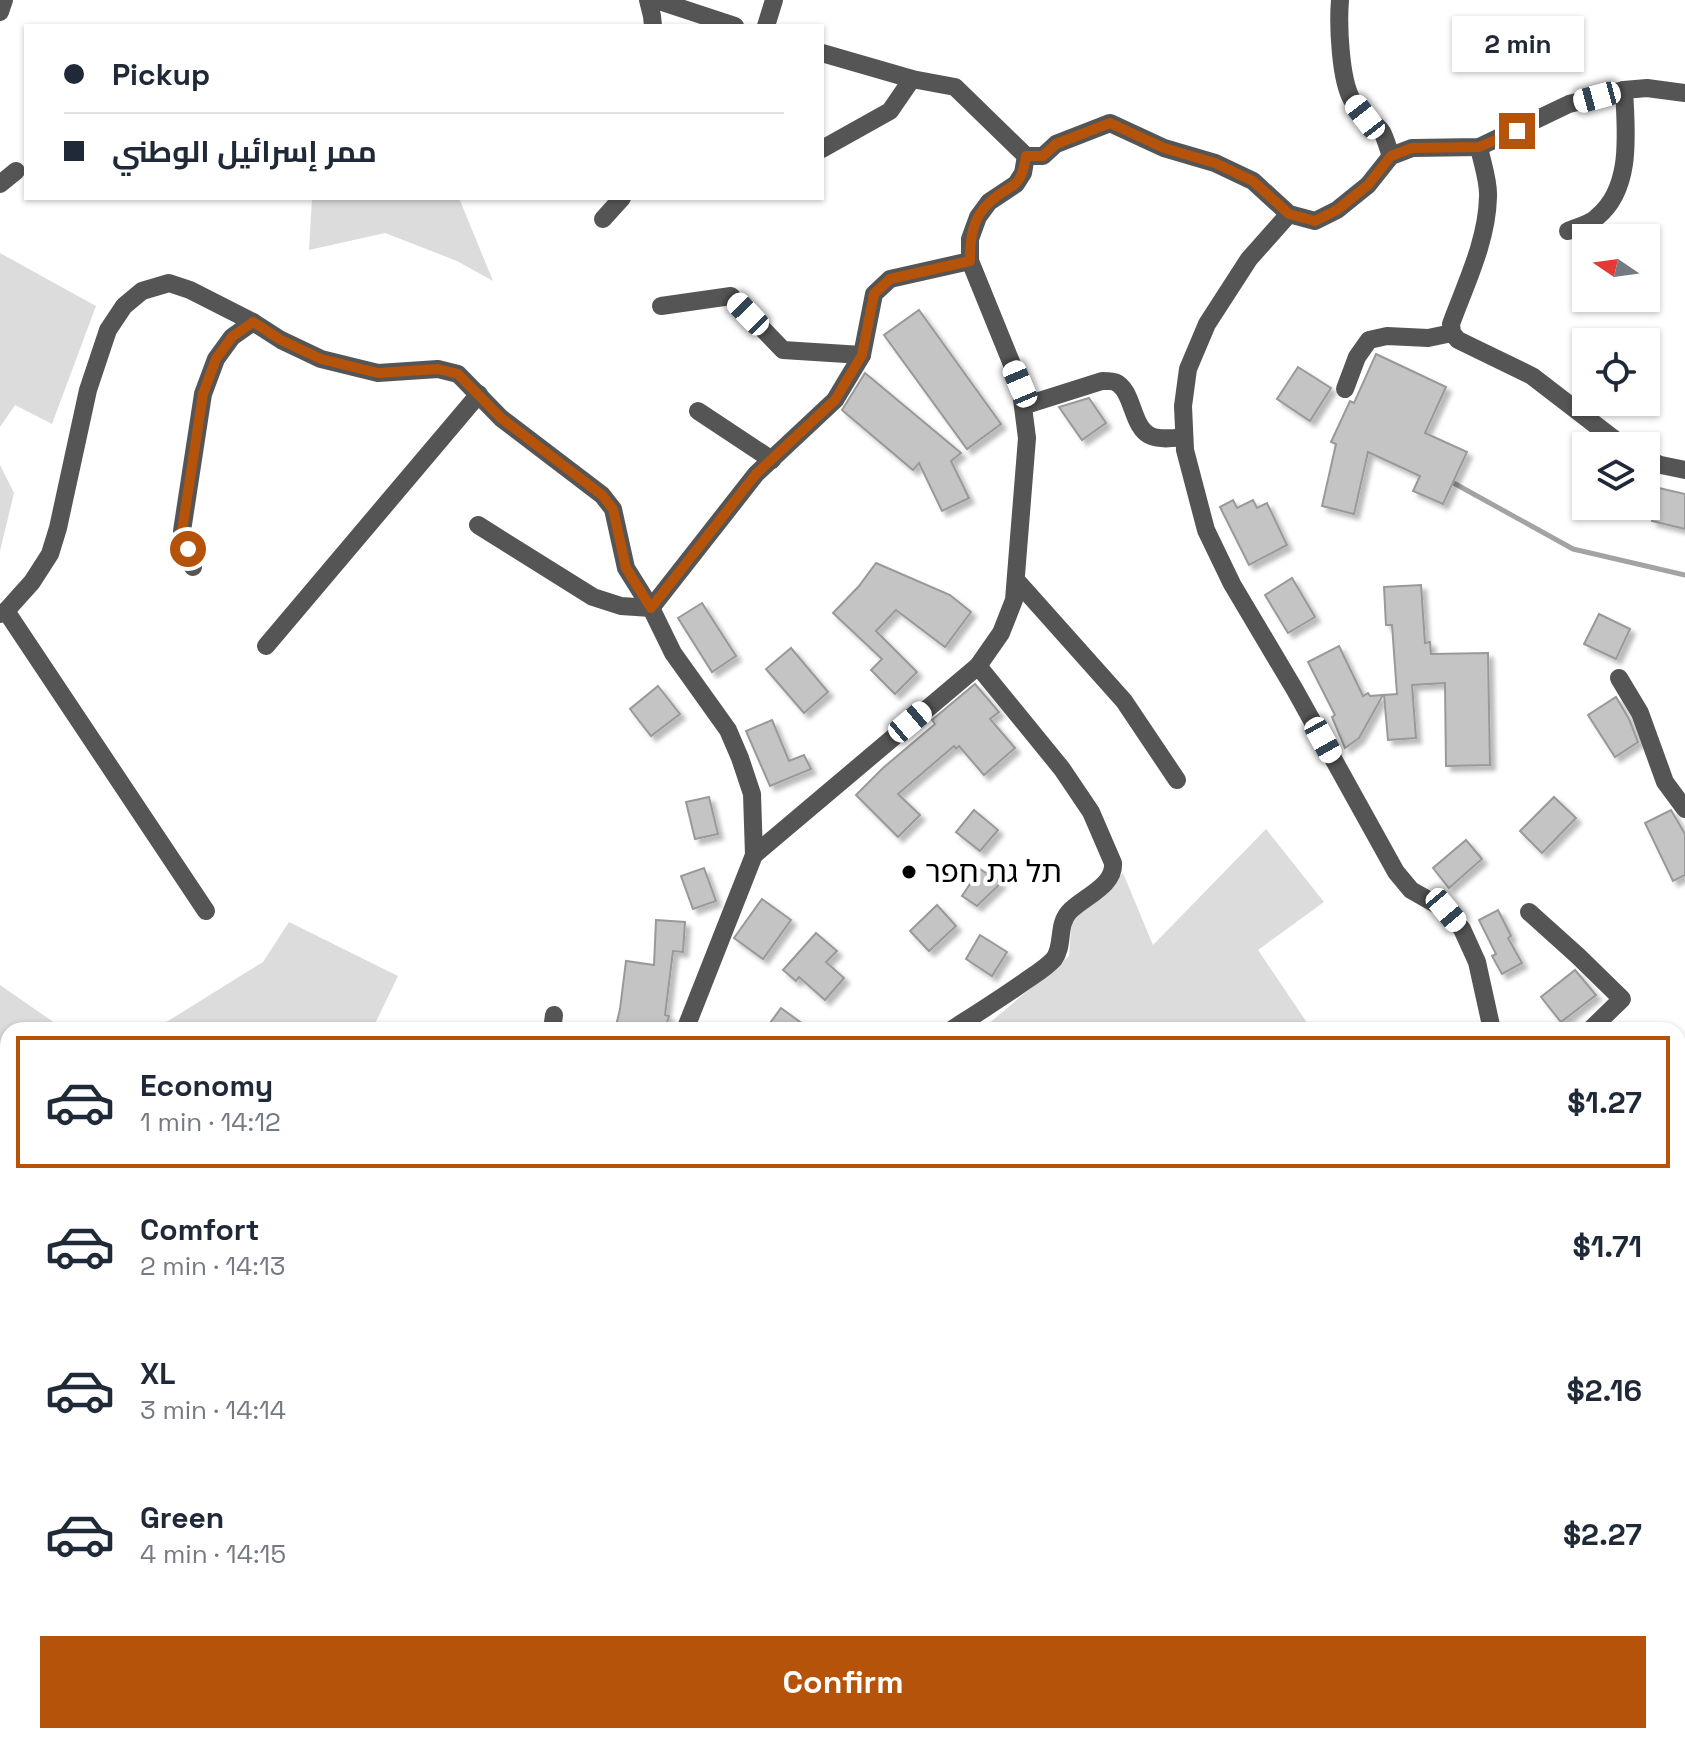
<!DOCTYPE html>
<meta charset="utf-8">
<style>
body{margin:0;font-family:"Space Grotesk",Cairo,"Noto Sans Hebrew",sans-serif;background:#f2f2f3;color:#1f2937;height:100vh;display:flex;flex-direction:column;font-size:30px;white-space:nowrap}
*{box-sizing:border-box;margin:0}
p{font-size:26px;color:#747a83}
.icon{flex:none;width:44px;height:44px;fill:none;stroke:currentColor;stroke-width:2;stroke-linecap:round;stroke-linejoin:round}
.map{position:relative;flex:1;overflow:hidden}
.panel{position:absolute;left:0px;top:1022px;width:1686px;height:722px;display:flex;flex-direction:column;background:#fff;border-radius:24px 24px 0 0;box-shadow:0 2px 6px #0004}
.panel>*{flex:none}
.guide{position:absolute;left:24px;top:24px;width:800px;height:176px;border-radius:0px;box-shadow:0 2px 6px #0004;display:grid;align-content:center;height:176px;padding:0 40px;background:#fff}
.needle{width:52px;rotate:283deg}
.tools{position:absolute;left:1572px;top:224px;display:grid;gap:16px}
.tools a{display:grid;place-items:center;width:88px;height:88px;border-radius:0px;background:#fff;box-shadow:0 2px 6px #0004;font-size:40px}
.end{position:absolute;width:36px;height:36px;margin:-18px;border:10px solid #b45309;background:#fff;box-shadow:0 0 0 4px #fff}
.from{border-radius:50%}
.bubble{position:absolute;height:56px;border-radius:0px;background:#fff;box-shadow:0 2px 6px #0004;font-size:26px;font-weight:800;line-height:56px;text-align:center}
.car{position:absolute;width:24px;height:48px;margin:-24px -12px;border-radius:10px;box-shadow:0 0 6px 2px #0007;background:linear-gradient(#fff 24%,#345 0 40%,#fff 0 76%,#345 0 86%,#fff 0)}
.guide b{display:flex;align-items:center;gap:28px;height:76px;font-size:30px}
.guide b+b{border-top:2px solid #e0e1e3}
.guide i{width:20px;height:20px;background:#1f2937}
ul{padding:14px 0 0;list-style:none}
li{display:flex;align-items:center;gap:24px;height:132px;margin:0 16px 12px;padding:0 24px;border:4px solid transparent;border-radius:0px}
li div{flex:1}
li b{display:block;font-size:30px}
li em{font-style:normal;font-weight:800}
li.current{border-color:#b45309}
li>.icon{width:72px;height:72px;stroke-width:1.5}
.button{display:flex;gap:16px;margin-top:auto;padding:16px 40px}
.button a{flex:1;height:92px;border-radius:0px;background:#b45309;color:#fff;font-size:32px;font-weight:800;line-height:92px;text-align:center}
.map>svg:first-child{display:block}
.green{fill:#dcdcdc}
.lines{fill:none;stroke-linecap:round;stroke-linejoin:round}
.stream{stroke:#a3a3a3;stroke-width:5}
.building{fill:#c4c4c4;stroke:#999;stroke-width:2;filter:url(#shadow)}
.minor{stroke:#555;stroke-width:18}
.route{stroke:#b45309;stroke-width:10}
.poi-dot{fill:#000;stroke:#fff;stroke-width:3}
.labels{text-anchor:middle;stroke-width:8;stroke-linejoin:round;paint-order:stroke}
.poi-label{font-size:30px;fill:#000;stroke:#fff;text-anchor:start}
</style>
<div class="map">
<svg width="1685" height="1743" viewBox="0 0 1685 1743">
<defs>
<filter id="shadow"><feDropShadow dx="5" dy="5" stdDeviation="2" flood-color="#0004"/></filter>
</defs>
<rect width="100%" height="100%" fill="#fff"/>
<!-- green -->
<g class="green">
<path d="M312 198H459L493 281 457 261 385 233 309 250Z"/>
<path d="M0 253 96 306 52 424 15 405 0 427Z"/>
<path d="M0 465 14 493 0 551Z"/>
<path d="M1266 829 1324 902 1258 950 1312 1030H981L1069 956 1072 919 1123 873 1153 945Z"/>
<path d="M289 922 398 976 372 1030H140L168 1021 263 962Z"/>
<path d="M0 985 65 1030H8V1063L0 1053Z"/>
<path d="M8 1098V1524L2 1538 8 1543V1629L0 1639V1105Z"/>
</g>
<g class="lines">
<!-- stream -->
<g class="stream">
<path d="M1450 481 1573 549 1685 575"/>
<path d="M0 1238 8 1228"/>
</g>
</g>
<!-- building -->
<g class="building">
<path d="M919 310 1001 424 967 449 884 335Z"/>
<path d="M1376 354 1446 387 1425 433 1467 452 1443 504 1413 491 1420 476 1368 452 1354 514 1322 506 1336 444 1331 442 1350 401 1354 403Z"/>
<path d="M1298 367 1331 388 1310 421 1277 399Z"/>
<path d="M865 373 961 453 951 461 969 498 942 511 919 463 913 470 842 410Z"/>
<path d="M1089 398 1106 423 1082 440 1059 407Z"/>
<path d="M1659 488 1685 494V529L1652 521Z"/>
<path d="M1233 500 1237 508 1253 500 1257 508 1267 503 1287 545 1249 565 1220 507Z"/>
<path d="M876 563 950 595 971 612 945 647 896 610 876 631 917 672 895 694 871 670 882 659 833 613 859 586Z"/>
<path d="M1292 578 1315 617 1288 633 1265 595Z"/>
<path d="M1421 585 1425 643 1430 642 1431 654 1488 653 1490 765 1446 766 1445 683 1412 685 1416 738 1388 740 1384 695 1397 694 1392 625H1386L1384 587Z"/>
<path d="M702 603 736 656 712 672 678 618Z"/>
<path d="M1599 614 1630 629 1616 659 1584 644Z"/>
<path d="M1339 646 1363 696 1368 693 1370 696 1383 695 1359 738 1345 748 1332 717 1335 715 1308 662Z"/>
<path d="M791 648 828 692 804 713 766 669Z"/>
<path d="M975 684 999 712 990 719 1015 748 984 775 959 746 956 749 954 746 898 794 920 815 898 837 856 795 883 768 935 724 932 720Z"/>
<path d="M658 686 680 714 651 736 630 709Z"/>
<path d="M1616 697 1629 719 1638 742 1615 757 1588 715Z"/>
<path d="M772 720 789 761 804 755 811 769 770 786 746 731Z"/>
<path d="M709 797 718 834 695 839 686 802Z"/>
<path d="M1554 797 1576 818 1542 853 1520 831Z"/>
<path d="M974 810 998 830 980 851 956 832Z"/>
<path d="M1671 810 1685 834V875L1673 881 1645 823Z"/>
<path d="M1466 840 1482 859 1449 888 1433 868Z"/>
<path d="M704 868 716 901 693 909 681 876Z"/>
<path d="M980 869 1001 883 977 906 962 896Z"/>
<path d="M762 899 791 920 763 959 734 938Z"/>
<path d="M937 905 956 926 929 951 910 931Z"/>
<path d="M1498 910 1511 936 1508 938 1522 963 1502 974 1492 956 1496 954 1479 920Z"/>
<path d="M656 920 685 922 683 952 673 951 665 1015 669 1016 665 1030H615L620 1009 626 961 654 965Z"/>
<path d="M816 933 837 951 826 962 844 978 825 1000 799 977 796 981 783 970Z"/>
<path d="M980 935 1007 952 992 976 966 959Z"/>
<path d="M1575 970 1596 995 1561 1022 1541 997Z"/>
<path d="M781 1008 811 1030H765Z"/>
</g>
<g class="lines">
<!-- minor -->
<g class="minor">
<path d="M648 0 652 16 653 26"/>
<path d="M656 0 735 26"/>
<path d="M1340 0C1338 24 1340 79 1352 100 1359 113 1374 121 1382 132 1386 139 1388 149 1391 156"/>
<path d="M0 12 4 0"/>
<path d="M766 26 774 0"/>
<path d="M822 53 912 79 955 87 1026 156"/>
<path d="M1479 147C1482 163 1489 181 1488 197 1487 241 1466 283 1451 324L1452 333 1458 340 1532 376 1623 446"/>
<path d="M822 149 890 111 912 79"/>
<path d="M1026 156H1043L1056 144 1110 123 1164 148 1215 163 1253 181 1289 214 1315 221 1337 210 1368 185 1391 156 1412 148 1479 147 1569 104 1624 90 1647 88 1685 93"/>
<path d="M0 184 16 171"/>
<path d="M1289 214 1249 259 1207 324 1188 369 1183 406 1185 450 1206 530 1232 584 1295 690 1396 872 1411 890 1446 910 1462 929 1477 962 1492 1030"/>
<path d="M603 219 622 198"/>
<path d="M1568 231C1577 227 1590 224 1597 217 1633 188 1626 131 1624 90"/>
<path d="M661 306 731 296 783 350 862 355"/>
<path d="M1345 389 1357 357 1369 340 1387 336 1428 338 1452 333"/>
<path d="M1023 406 1102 381C1104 381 1114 381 1115 382 1134 390 1131 428 1151 436 1161 440 1174 438 1184 437"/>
<path d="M698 411 772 460"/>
<path d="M1646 459 1661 465 1685 470"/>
<path d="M478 525 593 597 621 606 651 608"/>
<path d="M193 567 182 531 203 394 216 359 232 337 253 322"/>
<path d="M1016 580 1124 701 1177 780"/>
<path d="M651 608 756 474 835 400 862 355 874 294 890 279 970 261"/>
<path d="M6 611 206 911"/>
<path d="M0 614 6 611 32 582 50 554 58 528 88 390 108 330 124 306 142 291 169 283 190 290 253 322 281 340 321 359 378 373 438 369 458 374 501 418 602 495 613 509 626 568 651 608 673 653 728 730 740 758 752 794 754 855"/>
<path d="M266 646 479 394"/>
<path d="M1619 678 1640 713 1665 782 1685 809"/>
<path d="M1529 912 1578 956 1622 999 1590 1030"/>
<path d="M552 1030 554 1015"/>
<path d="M685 1030 754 855 978 666 1001 633 1014 600 1027 438 1020 384 970 261V239L978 217 989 202 1016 184 1023 173 1026 156"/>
<path d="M951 1030C976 1014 1000 999 1024 982 1034 975 1046 968 1054 959 1064 946 1057 925 1069 912 1083 897 1115 886 1113 863L1091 812 1062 769 978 666"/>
<path d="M1678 1196 1685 1203"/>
<path d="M1678 1288 1685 1277"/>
<path d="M1684 1681 1685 1680"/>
<path d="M495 1736V1743"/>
<path d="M865 1736 890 1743"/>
<path d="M1312 1743 1318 1736"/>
</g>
</g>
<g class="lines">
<!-- route -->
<path class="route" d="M188 549 182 531 203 394 216 359 232 337 253 322 281 340 321 359 378 373 438 369 458 374 501 418 602 495 613 509 626 568 651 608 756 474 835 400 862 355 874 294 890 279 970 261C970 240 972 218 989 203 1010 182 1021 192 1026 156H1043L1056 144 1110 123 1164 148 1215 163 1253 181 1289 214 1315 221 1337 210 1368 185 1391 156 1412 148 1479 147 1517 131"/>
</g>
<!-- markers -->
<circle class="poi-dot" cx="909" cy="872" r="8"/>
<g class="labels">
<!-- poi labels -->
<g class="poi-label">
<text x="925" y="882">תל גת חפר</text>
</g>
</g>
</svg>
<div class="tools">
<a><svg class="needle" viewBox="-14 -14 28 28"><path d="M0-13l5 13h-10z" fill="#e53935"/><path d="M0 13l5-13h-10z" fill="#747a83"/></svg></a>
<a><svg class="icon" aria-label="locate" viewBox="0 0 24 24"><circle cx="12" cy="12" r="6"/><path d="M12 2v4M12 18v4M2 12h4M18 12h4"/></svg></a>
<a><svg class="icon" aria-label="layers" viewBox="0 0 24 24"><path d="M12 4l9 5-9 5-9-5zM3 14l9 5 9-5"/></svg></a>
</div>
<i class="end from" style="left:188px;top:549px"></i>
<i class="end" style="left:1517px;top:131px"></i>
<div class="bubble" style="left:1452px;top:16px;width:132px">2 min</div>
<i class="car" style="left:1597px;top:97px;rotate:255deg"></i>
<i class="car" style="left:1365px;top:117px;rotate:322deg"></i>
<i class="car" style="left:748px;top:314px;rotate:316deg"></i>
<i class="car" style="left:1020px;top:384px;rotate:337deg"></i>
<i class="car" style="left:910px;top:722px;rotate:50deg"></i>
<i class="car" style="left:1323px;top:740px;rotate:151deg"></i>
<i class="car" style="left:1446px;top:910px;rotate:140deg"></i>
<div class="guide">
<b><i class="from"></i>Pickup</b>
<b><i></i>ممر إسرائيل الوطني</b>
</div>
<section class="panel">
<ul>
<li class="current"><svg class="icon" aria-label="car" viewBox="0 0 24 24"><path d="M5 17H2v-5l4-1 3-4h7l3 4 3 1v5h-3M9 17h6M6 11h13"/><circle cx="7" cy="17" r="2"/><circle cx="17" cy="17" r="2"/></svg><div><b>Economy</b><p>1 min · 14:12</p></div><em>$1.27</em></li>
<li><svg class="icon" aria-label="car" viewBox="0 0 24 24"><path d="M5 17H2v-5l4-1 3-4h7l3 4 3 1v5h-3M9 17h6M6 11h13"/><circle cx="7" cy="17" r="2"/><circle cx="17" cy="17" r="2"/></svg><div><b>Comfort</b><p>2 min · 14:13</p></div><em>$1.71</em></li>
<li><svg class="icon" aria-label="car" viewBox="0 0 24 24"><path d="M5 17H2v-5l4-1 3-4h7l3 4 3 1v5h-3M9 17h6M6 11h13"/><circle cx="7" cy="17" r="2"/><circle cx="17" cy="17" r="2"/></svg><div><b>XL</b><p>3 min · 14:14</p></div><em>$2.16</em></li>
<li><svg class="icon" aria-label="car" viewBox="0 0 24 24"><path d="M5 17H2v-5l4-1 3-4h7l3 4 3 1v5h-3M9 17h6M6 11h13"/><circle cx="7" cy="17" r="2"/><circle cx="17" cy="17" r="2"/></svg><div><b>Green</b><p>4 min · 14:15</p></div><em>$2.27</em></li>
</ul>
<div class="button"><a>Confirm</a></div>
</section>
</div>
